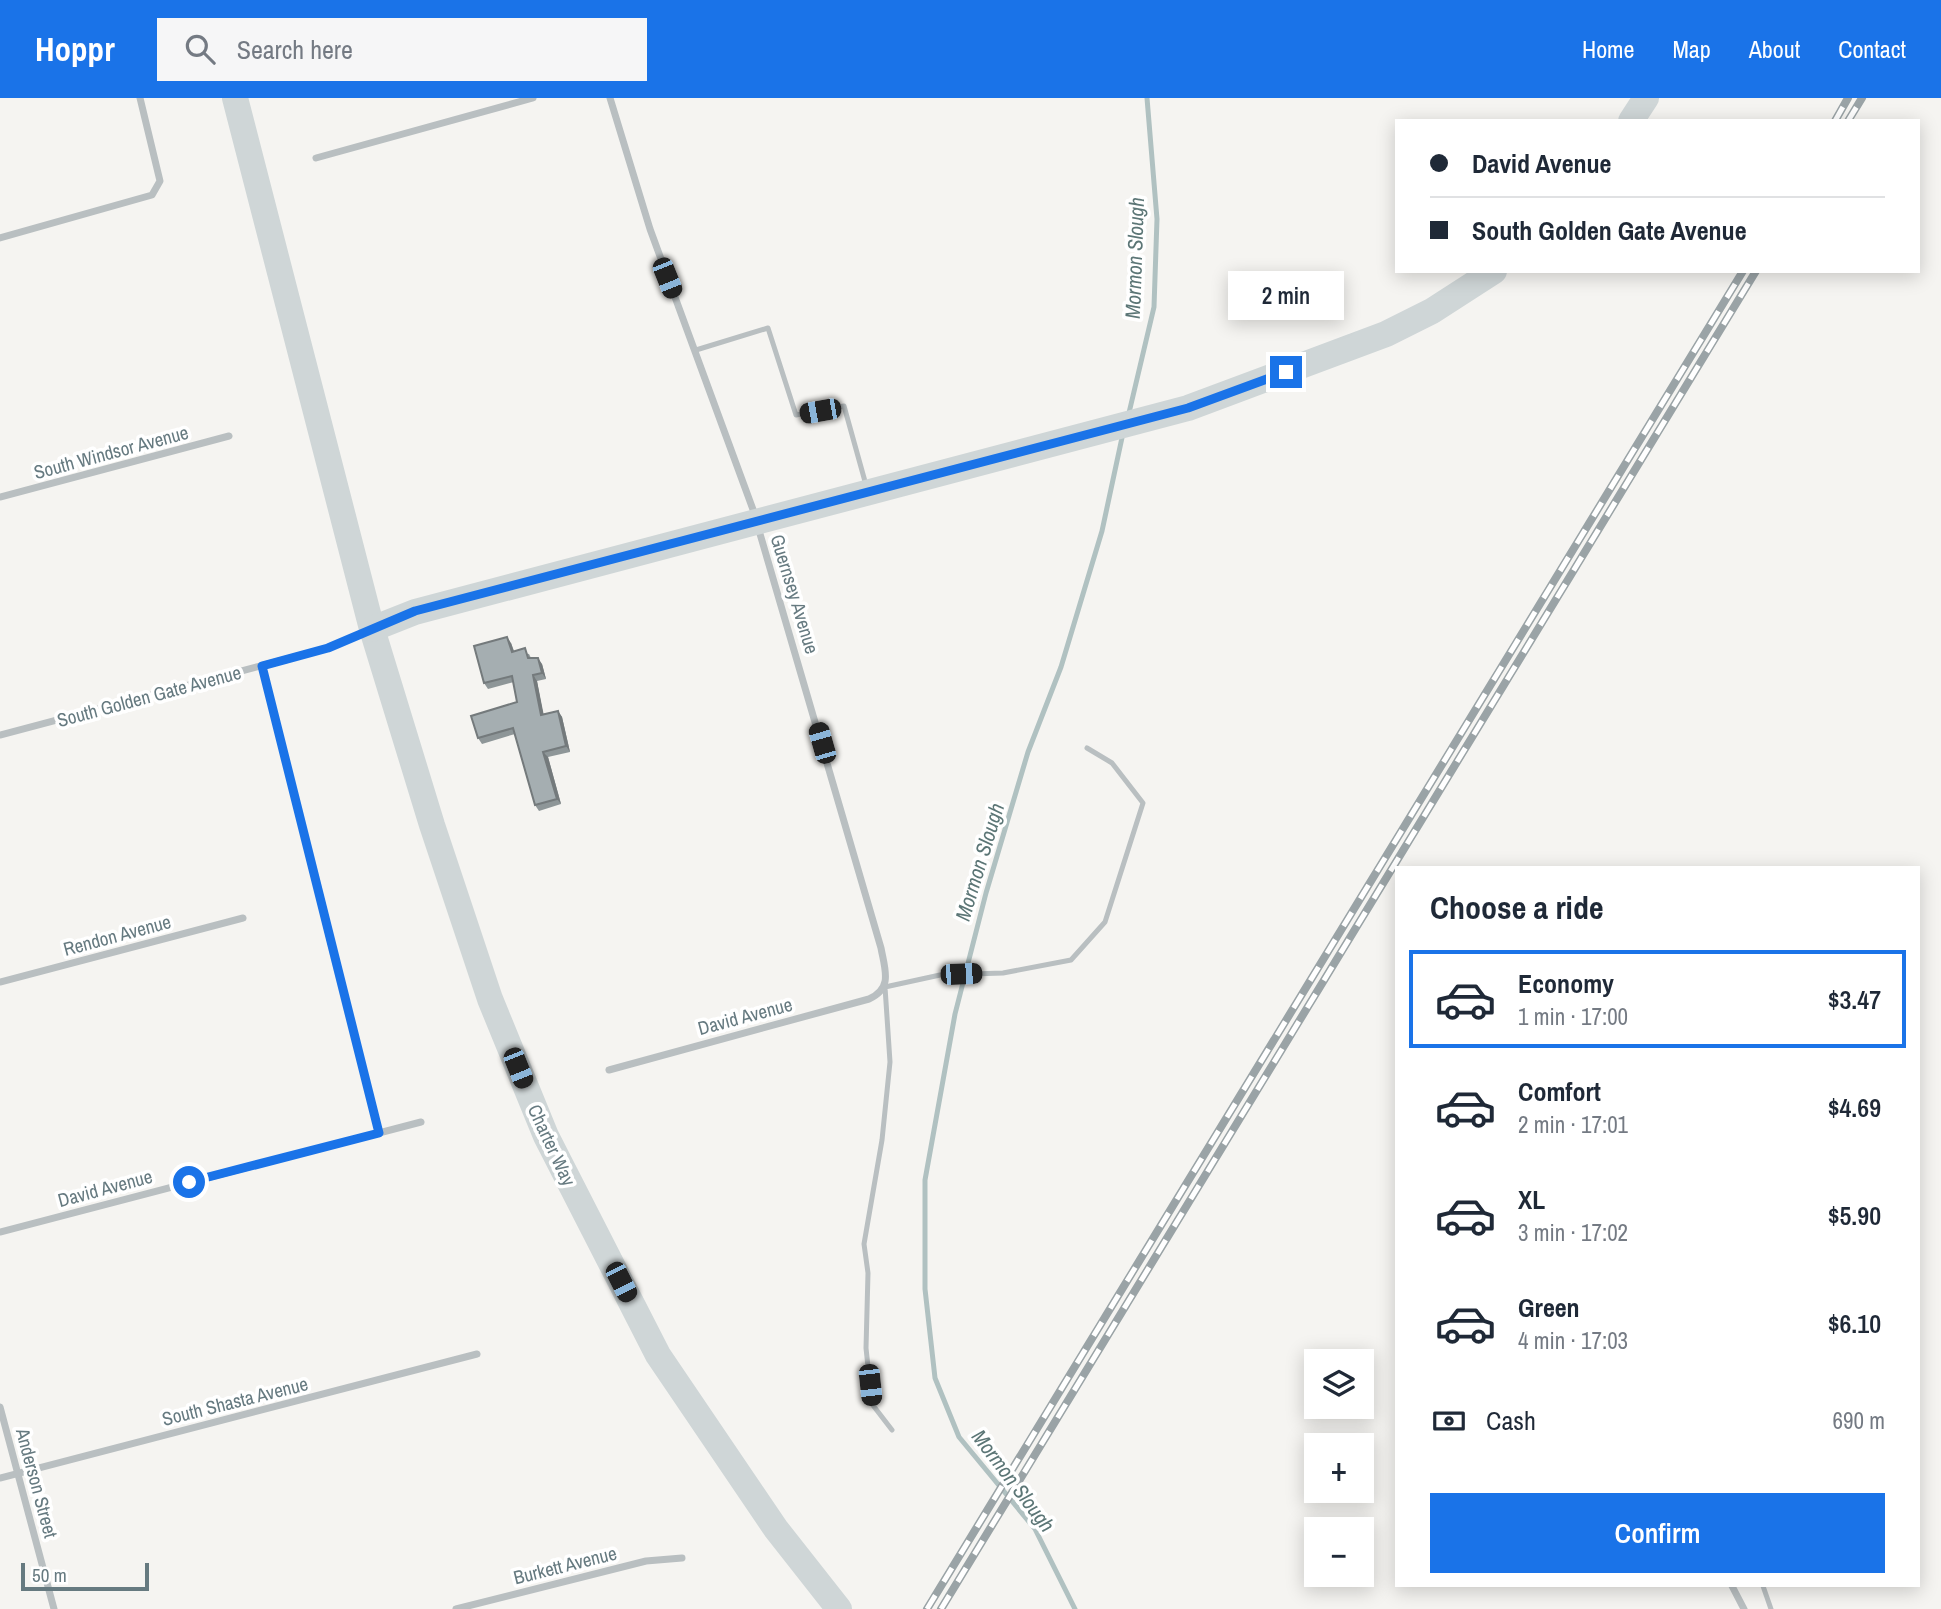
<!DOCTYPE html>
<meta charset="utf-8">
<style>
body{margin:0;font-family:"Archivo Narrow",sans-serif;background:#f6f6f7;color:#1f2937;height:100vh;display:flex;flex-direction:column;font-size:26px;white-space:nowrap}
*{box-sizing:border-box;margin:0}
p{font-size:23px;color:#747a83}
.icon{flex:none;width:38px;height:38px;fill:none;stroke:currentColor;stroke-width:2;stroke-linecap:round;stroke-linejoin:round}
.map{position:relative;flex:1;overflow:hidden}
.panel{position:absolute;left:1395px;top:768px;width:525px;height:721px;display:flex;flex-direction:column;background:#fff;border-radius:0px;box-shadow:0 4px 18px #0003}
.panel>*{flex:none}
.top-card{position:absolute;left:1395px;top:21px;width:525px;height:154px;border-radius:0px;box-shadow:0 4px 18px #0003;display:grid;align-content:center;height:154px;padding:0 35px;background:#fff}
.fabs{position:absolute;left:1304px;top:1251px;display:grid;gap:14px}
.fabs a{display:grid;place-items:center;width:70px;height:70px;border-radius:0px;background:#fff;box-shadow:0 4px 18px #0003;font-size:35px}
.scale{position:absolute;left:21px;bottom:18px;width:128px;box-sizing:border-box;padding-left:7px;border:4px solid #667a80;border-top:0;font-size:19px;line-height:24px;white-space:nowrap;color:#667a80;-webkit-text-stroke:5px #fff;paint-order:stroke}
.end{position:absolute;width:32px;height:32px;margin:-16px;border:9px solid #1a73e8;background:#fff;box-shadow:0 0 0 4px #fff}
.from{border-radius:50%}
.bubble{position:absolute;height:49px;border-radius:0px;background:#fff;box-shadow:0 4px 18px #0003;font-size:23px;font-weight:600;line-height:49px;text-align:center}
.car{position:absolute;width:21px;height:42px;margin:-21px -10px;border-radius:9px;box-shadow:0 0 5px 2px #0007;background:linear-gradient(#222 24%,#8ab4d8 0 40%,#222 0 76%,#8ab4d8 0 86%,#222 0)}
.top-card b{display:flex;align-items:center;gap:24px;height:66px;font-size:26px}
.top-card b+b{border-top:2px solid #e0e1e3}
.top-card i{width:18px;height:18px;background:#1f2937}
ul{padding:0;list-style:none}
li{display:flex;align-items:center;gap:21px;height:98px;margin:0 14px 10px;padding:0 21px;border:4px solid transparent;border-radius:0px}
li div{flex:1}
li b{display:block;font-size:26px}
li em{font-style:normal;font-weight:600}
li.current{border-color:#1a73e8}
li>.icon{width:63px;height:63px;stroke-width:1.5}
h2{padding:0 35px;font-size:32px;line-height:84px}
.pay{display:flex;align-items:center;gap:18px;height:77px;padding:0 35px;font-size:26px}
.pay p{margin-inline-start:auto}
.button{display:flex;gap:14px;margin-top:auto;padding:14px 35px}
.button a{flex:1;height:80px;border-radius:0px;background:#1a73e8;color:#fff;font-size:28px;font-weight:600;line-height:80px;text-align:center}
header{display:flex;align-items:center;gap:42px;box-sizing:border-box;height:98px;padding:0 35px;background:#1a73e8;color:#fff}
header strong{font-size:33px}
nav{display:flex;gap:38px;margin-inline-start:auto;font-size:24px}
.search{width:490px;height:63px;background:#f6f6f7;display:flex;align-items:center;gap:18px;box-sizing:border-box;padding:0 24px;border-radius:0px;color:#747a83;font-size:26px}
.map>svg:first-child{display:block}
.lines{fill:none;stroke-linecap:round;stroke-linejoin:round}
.stream{stroke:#b0c1c1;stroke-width:5}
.lane{stroke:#b9bfc1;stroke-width:5}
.street{stroke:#b9bfc1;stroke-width:7}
.secondary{stroke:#cfd6d7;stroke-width:26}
.rail-casing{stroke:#9aa3a6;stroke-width:8}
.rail{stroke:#fff;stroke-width:5;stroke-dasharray:16;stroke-linecap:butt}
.wall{fill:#8e9698}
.shaded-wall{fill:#747a7c}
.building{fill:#a5aeb1;stroke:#747a7c;stroke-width:2}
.route{stroke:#1a73e8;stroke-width:9}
.labels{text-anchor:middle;stroke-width:7;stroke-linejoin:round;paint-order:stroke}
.street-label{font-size:19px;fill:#667a80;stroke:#fff}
.water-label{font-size:21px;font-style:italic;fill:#5c7676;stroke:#fff}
</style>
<header>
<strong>Hoppr</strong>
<div class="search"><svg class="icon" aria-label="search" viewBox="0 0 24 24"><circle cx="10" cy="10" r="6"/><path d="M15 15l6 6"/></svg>Search here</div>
<nav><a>Home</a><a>Map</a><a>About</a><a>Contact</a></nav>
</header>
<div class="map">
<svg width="1941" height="1511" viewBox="0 0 1941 1511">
<rect width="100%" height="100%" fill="#f5f4f1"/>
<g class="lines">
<!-- stream -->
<g class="stream">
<path d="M1128 319 1154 209 1157 121 1147 0"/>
<path d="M1075 1511 1035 1431 959 1339 935 1280 925 1191V1082L955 916 986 795 1028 654 1061 569 1102 433 1123 335"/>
</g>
<!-- lane -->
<g class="lane">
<path d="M696 252 768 230 796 317 844 308 866 387"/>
<path d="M262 568 379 1035"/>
<path d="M892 1332 872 1306 866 1250 868 1175 864 1146 882 1042 890 964 885 889 940 877 1003 875 1071 862 1105 824 1143 705 1112 665 1087 650"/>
<path d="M1763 1488 1771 1511"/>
</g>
<!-- street -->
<g class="street">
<path d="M610 0 650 131 755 417"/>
<path d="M316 60 533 0"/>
<path d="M0 140 152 97 160 83 140 0"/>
<path d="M0 399 229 338"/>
<path d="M0 637 328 550 366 534"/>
<path d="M0 884 243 820"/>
<path d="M609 972 869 901C893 890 885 872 881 850L758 429"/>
<path d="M0 1134 421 1024"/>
<path d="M0 1309 54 1511"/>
<path d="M0 1380 477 1256"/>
<path d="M1732 1488 1744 1511"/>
<path d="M456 1511 646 1463 682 1460"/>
</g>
<!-- secondary -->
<g class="secondary">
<path d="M235 0 372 531 432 727 490 901 546 1038 658 1257 776 1431 839 1511"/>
<path d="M1631 23 1646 0"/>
<path d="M372 531 415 514 1188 310 1386 236 1432 213 1494 173"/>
</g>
<!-- rail casing -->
<g class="rail-casing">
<g id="rail">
<path d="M1835 23 1848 0"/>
<path d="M1848 23 1862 0"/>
<path d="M927 1511 1743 173"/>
<path d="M941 1511 1756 173"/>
</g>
</g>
<!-- rail -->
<use href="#rail" class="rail"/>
</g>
<!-- wall -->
<path class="wall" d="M511 545 514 553 529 556 531 560 542 566 546 581 537 583 543 616 558 613 562 619 570 654 548 659 561 706 539 713 535 707 515 636 482 646 478 640 517 604 514 584 488 591 484 585Z"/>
<!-- shaded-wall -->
<g class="shaded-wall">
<path d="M507 539 511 545 516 560 512 554Z"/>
<path d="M538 560 542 566 546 581 542 575Z"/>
<path d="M533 577 537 583 545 623 541 617Z"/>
<path d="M558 613 562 619 570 654 566 648Z"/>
<path d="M543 654 548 659 561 706 557 701Z"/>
</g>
<!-- building -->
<path class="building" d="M507 539 512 554 525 550 528 560H538L542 575 533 577 541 617 558 613 566 648 543 654 557 701 535 707 513 630 478 640 471 618 517 604 512 578 484 585 474 548Z"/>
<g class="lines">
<!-- route -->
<path class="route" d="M189 1084 379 1035 262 568 328 550 415 513 1188 310 1286 274"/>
</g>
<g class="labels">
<!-- street labels -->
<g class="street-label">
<text transform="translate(111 354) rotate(-15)" y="7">South Windsor Avenue</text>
<text transform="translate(795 496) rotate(73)" y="7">Guernsey Avenue</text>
<text transform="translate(149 598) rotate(-15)" y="7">South Golden Gate Avenue</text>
<text transform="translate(117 837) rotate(-15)" y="7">Rendon Avenue</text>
<text transform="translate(745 918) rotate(-15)" y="7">David Avenue</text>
<text transform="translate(552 1047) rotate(65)" y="7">Charter Way</text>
<text transform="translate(105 1090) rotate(-15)" y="7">David Avenue</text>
<text transform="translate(235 1303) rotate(-14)" y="7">South Shasta Avenue</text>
<text transform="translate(37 1385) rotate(75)" y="7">Anderson Street</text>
<text transform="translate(565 1467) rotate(-14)" y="7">Burkett Avenue</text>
</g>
<!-- water labels -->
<g class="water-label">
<text transform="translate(1135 160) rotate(-88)" y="7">Mormon Slough</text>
<text transform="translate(980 764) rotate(-73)" y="7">Mormon Slough</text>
<text transform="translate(1013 1383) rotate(53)" y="7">Mormon Slough</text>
</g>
</g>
</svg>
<div class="fabs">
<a><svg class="icon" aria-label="layers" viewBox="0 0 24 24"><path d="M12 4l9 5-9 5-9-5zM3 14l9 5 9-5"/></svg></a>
<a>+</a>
<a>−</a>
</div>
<div class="scale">50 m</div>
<i class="end from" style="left:189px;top:1084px"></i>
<i class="end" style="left:1286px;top:274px"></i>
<div class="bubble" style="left:1228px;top:173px;width:116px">2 min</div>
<i class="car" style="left:667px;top:180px;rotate:158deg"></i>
<i class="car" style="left:820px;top:313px;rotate:260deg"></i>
<i class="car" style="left:822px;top:645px;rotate:344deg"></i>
<i class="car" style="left:961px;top:876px;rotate:88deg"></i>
<i class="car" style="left:518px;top:970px;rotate:158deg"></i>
<i class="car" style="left:621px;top:1184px;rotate:153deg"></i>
<i class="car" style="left:870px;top:1287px;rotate:174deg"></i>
<div class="top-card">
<b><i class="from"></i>David Avenue</b>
<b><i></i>South Golden Gate Avenue</b>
</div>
<section class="panel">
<h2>Choose a ride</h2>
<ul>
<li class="current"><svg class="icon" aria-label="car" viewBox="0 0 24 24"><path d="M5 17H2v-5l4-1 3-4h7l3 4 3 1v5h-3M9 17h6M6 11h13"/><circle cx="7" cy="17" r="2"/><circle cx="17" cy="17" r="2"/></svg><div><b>Economy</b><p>1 min · 17:00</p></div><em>$3.47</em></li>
<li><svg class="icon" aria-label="car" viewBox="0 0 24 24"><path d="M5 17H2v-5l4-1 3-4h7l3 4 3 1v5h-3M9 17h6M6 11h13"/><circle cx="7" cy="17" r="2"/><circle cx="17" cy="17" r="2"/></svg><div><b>Comfort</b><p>2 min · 17:01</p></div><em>$4.69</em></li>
<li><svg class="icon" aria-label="car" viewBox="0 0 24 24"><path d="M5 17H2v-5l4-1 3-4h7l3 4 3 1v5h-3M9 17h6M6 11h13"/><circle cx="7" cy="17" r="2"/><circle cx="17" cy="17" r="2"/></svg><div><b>XL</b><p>3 min · 17:02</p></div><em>$5.90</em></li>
<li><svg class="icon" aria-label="car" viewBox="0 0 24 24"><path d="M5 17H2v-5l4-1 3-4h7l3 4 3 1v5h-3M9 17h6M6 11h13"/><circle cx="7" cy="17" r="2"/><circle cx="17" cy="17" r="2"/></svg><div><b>Green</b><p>4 min · 17:03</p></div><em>$6.10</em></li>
</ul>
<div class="pay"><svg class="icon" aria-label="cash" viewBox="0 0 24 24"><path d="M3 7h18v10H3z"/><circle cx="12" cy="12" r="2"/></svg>Cash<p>690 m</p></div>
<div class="button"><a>Confirm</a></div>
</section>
</div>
